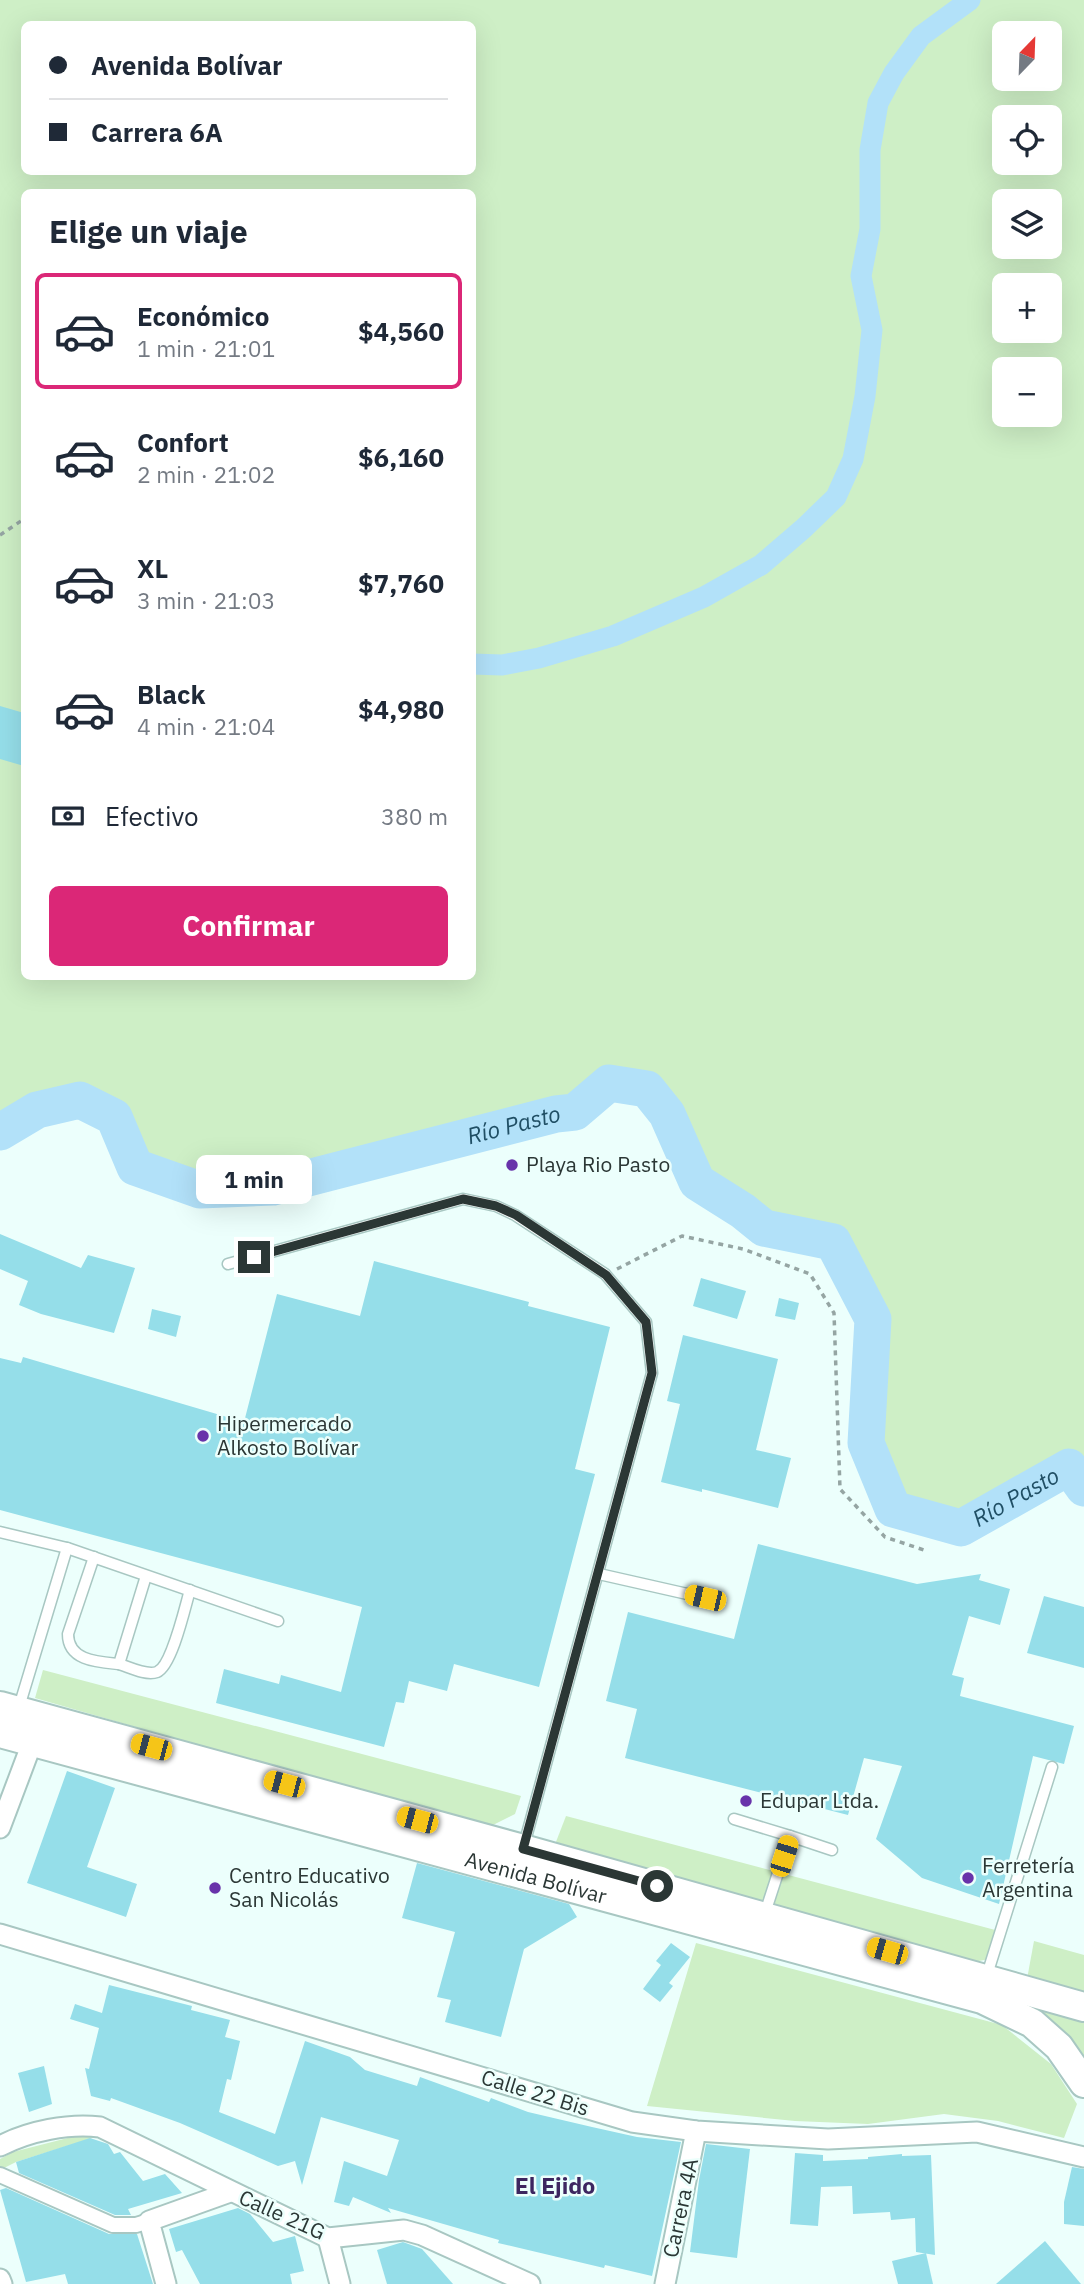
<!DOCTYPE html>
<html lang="es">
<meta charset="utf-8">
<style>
body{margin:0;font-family:"IBM Plex Sans",sans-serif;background:#f6f6f7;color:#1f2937;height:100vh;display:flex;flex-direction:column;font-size:26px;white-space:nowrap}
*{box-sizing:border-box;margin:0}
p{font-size:23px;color:#747a83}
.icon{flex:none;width:38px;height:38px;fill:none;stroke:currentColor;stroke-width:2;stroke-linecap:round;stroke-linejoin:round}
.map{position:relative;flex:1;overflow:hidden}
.side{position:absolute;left:21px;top:189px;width:455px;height:791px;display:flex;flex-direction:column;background:#fff;border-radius:10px;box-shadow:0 7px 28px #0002}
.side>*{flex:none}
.banner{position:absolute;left:21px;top:21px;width:455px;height:154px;border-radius:10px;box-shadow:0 7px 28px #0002;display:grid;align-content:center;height:154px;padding:0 28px;background:#fff}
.needle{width:46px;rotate:23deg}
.buttons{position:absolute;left:992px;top:21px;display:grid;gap:14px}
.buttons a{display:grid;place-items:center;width:70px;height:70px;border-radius:10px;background:#fff;box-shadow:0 7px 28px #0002;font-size:35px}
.end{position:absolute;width:32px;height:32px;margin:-16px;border:9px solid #2b3735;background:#fff;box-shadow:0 0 0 4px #fff}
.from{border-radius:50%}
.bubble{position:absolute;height:49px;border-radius:10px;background:#fff;box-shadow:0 7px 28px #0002;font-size:23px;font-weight:800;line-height:49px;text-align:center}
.car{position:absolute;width:21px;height:42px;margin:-21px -10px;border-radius:9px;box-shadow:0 0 5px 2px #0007;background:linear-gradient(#f5c518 24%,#345 0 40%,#f5c518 0 76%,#345 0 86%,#f5c518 0)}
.banner b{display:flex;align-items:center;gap:24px;height:66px;font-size:26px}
.banner b+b{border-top:2px solid #e0e1e3}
.banner i{width:18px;height:18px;background:#1f2937}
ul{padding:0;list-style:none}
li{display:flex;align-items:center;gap:21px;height:116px;margin:0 14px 10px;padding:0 14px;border:4px solid transparent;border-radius:10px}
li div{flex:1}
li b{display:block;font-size:26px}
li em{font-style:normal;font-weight:800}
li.active{border-color:#db2777}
li>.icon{width:63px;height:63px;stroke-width:1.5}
h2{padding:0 28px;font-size:32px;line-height:84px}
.pay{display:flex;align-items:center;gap:18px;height:77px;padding:0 28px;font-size:26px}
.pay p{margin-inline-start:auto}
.primary-button{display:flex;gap:14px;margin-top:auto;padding:14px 28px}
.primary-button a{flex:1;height:80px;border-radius:10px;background:#db2777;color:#fff;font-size:28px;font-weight:800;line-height:80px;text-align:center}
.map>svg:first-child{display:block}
.green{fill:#ceefc6;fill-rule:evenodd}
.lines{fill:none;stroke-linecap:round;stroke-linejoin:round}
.canal{stroke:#b2e1f9;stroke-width:21}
.river{stroke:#b2e1f9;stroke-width:37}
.building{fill:#95dee9}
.service-casing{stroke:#a8c7c2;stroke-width:13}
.pedestrian-casing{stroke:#a8c7c2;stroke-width:18}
.minor-casing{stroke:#a8c7c2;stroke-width:23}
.secondary-casing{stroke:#a8c7c2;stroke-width:32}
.path{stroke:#95a5a3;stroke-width:3.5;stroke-dasharray:5 5;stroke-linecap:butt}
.service{stroke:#fff;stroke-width:10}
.pedestrian{stroke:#fff;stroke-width:14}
.minor{stroke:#fff;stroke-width:19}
.secondary{stroke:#fff;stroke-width:28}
.route{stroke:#2b3735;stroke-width:9}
.poi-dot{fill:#6833aa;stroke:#ecfffc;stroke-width:2.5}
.labels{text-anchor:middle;stroke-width:5;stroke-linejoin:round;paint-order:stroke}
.poi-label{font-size:21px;fill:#2b3735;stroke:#ecfffc;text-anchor:start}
.street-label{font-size:21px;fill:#2b3735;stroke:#ecfffc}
.water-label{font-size:23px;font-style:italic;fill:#204f65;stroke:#ecfffc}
.neighbourhood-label{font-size:23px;font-weight:bold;fill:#3d2660;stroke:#ecfffc}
</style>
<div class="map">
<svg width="1084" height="2284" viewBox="0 0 1084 2284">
<rect width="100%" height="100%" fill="#ecfffc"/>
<!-- green -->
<g class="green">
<path d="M0 0H1084V1488L1069 1467 961 1528 893 1509 866 1432 873 1319 833 1242 764 1228 743 1211 697 1182 667 1114 647 1088 609 1083 575 1112 556 1114 273 1187 200 1190 143 1162 126 1116 82 1094H36L0 1114ZM24 24H472V172H24ZM1004 33H1050V79H1004ZM1004 117H1050V163H1004ZM24 192H472V976H24ZM1004 201H1050V247H1004ZM1004 285H1050V331H1004ZM1004 369H1050V415H1004Z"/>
<path d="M43 1670 521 1796 515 1814 493 1825 468 1823 35 1698Z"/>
<path d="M566 1816 999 1931 990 1959 973 1962 554 1847Z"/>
<path d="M1034 1941 1084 1955V1993L1027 1979Z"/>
<path d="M696 1943 1002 2025 1051 2064 1077 2104 1064 2138 998 2121 944 2114 868 2124 795 2121 647 2106Z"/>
<path d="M1037 2005 1084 2021V2059L1028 2008Z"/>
<path d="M95 2131 102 2135 16 2162 0 2170V2159L13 2152Z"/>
</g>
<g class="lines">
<!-- canal -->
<path class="canal" d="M472 664 502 665 539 658 613 636 704 597 761 565 804 528 836 497 853 459 865 396 872 330 861 276 870 229V150L878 103 894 73 921 36 970 0"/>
<!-- river -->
<path class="river" id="s1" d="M0 1132 37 1110 80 1100 114 1117 135 1167 200 1190 273 1187 556 1114 575 1112 609 1083 647 1089 667 1114 697 1182 743 1211 764 1228 833 1242 873 1319 866 1443 893 1509 961 1528 1069 1467 1084 1488"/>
</g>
<!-- building -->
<g class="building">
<path d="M0 706 24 713V766L0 759Z"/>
<path d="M0 1234 81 1268 88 1255 135 1268 114 1333 41 1314 19 1305 28 1281 0 1269Z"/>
<path d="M374 1261 529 1302 528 1306 610 1327 575 1469 595 1474 539 1687 454 1664 447 1691 409 1681 404 1703 396 1702 384 1747 216 1703 224 1669 279 1684 281 1675 341 1692 362 1607 0 1510V1358L21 1363 23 1357 244 1422 277 1294 360 1316Z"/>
<path d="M701 1278 746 1291 737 1319 693 1306Z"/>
<path d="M779 1298 799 1303 795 1320 775 1316Z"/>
<path d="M152 1309 181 1316 176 1337 148 1329Z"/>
<path d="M683 1335 778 1359 756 1450 791 1458 778 1508 702 1489V1492L661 1482 680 1404 667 1401Z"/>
<path d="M758 1544 917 1584 981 1574 979 1580 1010 1589 1000 1625 969 1616 952 1675 964 1678 960 1696 1074 1726 1064 1764 1033 1756 999 1904 922 1878 876 1839 902 1766 864 1758 848 1815 625 1758 637 1709 606 1701 628 1612 734 1639Z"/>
<path d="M1044 1596 1084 1607V1668L1027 1653Z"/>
<path d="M67 1771 115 1788 87 1867 137 1884 126 1917 27 1883Z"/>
<path d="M417 1863 569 1904 577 1917 524 1949 501 2037 445 2022 451 2000 437 1997 455 1932 402 1918Z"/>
<path d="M671 1943 690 1957 669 1983 673 1986 660 2002 643 1989 661 1965 656 1961Z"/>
<path d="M109 1985 192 2006 191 2010 230 2020 225 2037 240 2041 231 2080 227 2079 219 2112 275 2134 305 2041 350 2057 365 2070 417 2086 420 2077 489 2102 491 2098 528 2112 592 2127 637 2137 681 2142 652 2276 605 2265 604 2268 498 2243 499 2240 388 2208 391 2213 353 2197 349 2206 334 2202 344 2161 387 2176 399 2140 321 2117 302 2185 295 2161 278 2166 180 2123 111 2098 110 2101 91 2096 85 2068 89 2069 99 2028 70 2019 75 2004 102 2013Z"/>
<path d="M44 2066 52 2104 29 2112 18 2073Z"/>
<path d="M90 2138 108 2144 114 2154 120 2152 143 2181 165 2174 182 2193 128 2209 131 2215H115L19 2173 16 2162Z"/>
<path d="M706 2144 750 2149 737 2258 690 2252 699 2180Z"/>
<path d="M795 2153 823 2155V2161L868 2159V2157L902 2154V2156L931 2155 935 2255 916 2252 915 2218 891 2220 890 2212 853 2214 852 2186 821 2187 818 2226 790 2224Z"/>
<path d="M1072 2167 1084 2169V2226L1064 2224V2202Z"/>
<path d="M6 2188 109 2234H137L153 2284H68L65 2274 26 2282 0 2190Z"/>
<path d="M238 2208 250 2214 273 2242 295 2236 304 2271 290 2274 292 2284H200L182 2250 176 2252 169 2229Z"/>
<path d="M1045 2241 1081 2284H996Z"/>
<path d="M403 2242 422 2249 453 2284H387L377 2250Z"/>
<path d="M926 2253 933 2284H898L892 2261Z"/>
</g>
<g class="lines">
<!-- service casing -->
<g class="service-casing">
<g id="service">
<path d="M228 1264 463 1199 496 1206 515 1215 605 1274 646 1322 652 1373 524 1845"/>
<path d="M0 1532 67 1548"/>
<path d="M94 1557 68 1634C68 1661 98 1662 119 1664L146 1576"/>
<path d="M599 1574 705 1598"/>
<path d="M119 1664C129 1667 146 1676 157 1672 172 1666 185 1607 190 1590"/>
<path d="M19 1707 67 1548 278 1621"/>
<path d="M734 1819 790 1836 764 1916"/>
<path d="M790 1836 832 1850"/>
<path d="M986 1978 1052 1767"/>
</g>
</g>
<!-- pedestrian casing -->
<g class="pedestrian-casing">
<path id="pedestrian" d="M0 2175 113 2225H136L149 2221"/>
</g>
<!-- minor casing -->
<g class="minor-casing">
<g id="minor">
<path d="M0 1828 32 1743"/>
<path d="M0 1934 632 2122 696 2131 828 2139 977 2132 1084 2157"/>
<path d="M0 2146C29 2131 69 2123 100 2127L328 2238 404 2230 422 2235 530 2284"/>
<path d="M328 2238 340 2284"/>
<path d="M0 2279 2 2284"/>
<path d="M166 2284 149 2221 230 2192"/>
<path d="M665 2284 696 2131"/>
</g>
</g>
<!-- secondary casing -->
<g class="secondary-casing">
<g id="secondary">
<path d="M0 1706 523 1849 1084 2007"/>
<path id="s2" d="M0 1733 982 1999 1032 2023 1059 2047 1084 2083"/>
</g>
</g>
<!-- path -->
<g class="path">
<path d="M0 535 24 519"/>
<path d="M617 1269 682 1236 743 1249 810 1274 834 1313 840 1489 885 1537 924 1550"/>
</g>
<!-- service -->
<use href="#service" class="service"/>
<!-- pedestrian -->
<use href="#pedestrian" class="pedestrian"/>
<!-- minor -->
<use href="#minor" class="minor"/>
<!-- secondary -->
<use href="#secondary" class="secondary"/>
</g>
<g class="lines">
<!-- route -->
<path class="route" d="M254 1257 463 1199 496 1206 516 1215 606 1275 646 1322 652 1373 523 1849 657 1886"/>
</g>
<!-- markers -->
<g class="poi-dot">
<circle cx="512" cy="1165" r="7"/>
<circle cx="203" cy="1436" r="7"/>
<circle cx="746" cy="1801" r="7"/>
<circle cx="968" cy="1878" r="7"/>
<circle cx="215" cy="1888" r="7"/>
</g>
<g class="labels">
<!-- poi labels -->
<g class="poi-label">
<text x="526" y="1172">Playa Rio Pasto</text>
<text x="217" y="1431">Hipermercado<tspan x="217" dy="24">Alkosto Bolívar</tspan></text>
<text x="760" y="1808">Edupar Ltda.</text>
<text x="982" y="1873">Ferretería<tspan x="982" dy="24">Argentina</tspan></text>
<text x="229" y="1883">Centro Educativo<tspan x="229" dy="24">San Nicolás</tspan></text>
</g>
<!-- street labels -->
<g class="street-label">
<text dy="7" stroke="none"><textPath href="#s2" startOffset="555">Avenida Bolívar</textPath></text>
<text transform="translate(535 2093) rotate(17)" y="7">Calle 22 Bis</text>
<text transform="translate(681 2208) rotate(-78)" y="7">Carrera 4A</text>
<text transform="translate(282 2215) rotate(24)" y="7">Calle 21G</text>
</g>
<!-- water labels -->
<g class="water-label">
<text dy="8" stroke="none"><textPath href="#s1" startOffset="570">Río Pasto</textPath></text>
<text dy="8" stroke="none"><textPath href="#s1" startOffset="1390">Río Pasto</textPath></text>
</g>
<!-- neighbourhood labels -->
<g class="neighbourhood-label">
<text x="555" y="2194">El Ejido</text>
</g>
</g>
</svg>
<div class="buttons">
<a><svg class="needle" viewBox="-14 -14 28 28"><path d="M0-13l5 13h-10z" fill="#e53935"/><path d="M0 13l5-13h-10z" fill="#747a83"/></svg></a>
<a><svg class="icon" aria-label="locate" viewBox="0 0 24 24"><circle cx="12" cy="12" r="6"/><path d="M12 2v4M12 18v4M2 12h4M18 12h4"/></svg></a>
<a><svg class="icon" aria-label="layers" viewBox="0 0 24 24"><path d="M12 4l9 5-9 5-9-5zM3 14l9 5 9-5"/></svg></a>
<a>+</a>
<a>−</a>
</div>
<i class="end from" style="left:657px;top:1886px"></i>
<i class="end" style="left:254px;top:1257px"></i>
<div class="bubble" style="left:196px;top:1155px;width:116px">1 min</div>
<i class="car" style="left:705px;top:1598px;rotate:283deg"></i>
<i class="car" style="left:151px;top:1747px;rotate:285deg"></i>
<i class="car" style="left:284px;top:1784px;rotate:285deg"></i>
<i class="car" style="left:417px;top:1820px;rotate:285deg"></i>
<i class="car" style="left:784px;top:1856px;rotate:18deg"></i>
<i class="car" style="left:887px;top:1951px;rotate:286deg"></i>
<div class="banner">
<b><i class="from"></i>Avenida Bolívar</b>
<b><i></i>Carrera 6A</b>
</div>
<section class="side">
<h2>Elige un viaje</h2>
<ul>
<li class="active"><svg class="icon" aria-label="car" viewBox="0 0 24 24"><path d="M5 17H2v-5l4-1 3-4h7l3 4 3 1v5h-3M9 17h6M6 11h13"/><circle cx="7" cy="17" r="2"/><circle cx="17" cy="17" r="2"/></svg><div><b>Económico</b><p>1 min · 21:01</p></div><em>$4,560</em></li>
<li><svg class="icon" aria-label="car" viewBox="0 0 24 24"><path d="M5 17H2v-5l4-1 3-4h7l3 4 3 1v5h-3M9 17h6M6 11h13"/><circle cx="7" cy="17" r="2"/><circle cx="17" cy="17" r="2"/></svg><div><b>Confort</b><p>2 min · 21:02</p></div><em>$6,160</em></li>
<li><svg class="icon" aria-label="car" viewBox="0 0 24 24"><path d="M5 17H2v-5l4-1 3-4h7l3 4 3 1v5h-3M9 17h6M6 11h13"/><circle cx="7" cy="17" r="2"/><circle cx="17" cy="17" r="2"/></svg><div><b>XL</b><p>3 min · 21:03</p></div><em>$7,760</em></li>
<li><svg class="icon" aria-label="car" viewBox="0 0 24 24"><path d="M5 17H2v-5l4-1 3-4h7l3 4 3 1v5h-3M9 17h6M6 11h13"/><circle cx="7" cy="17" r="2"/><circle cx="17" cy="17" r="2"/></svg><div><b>Black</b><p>4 min · 21:04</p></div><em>$4,980</em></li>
</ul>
<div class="pay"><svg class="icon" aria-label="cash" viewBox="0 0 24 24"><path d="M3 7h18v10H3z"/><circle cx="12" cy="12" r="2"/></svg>Efectivo<p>380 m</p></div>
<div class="primary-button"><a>Confirmar</a></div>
</section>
</div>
